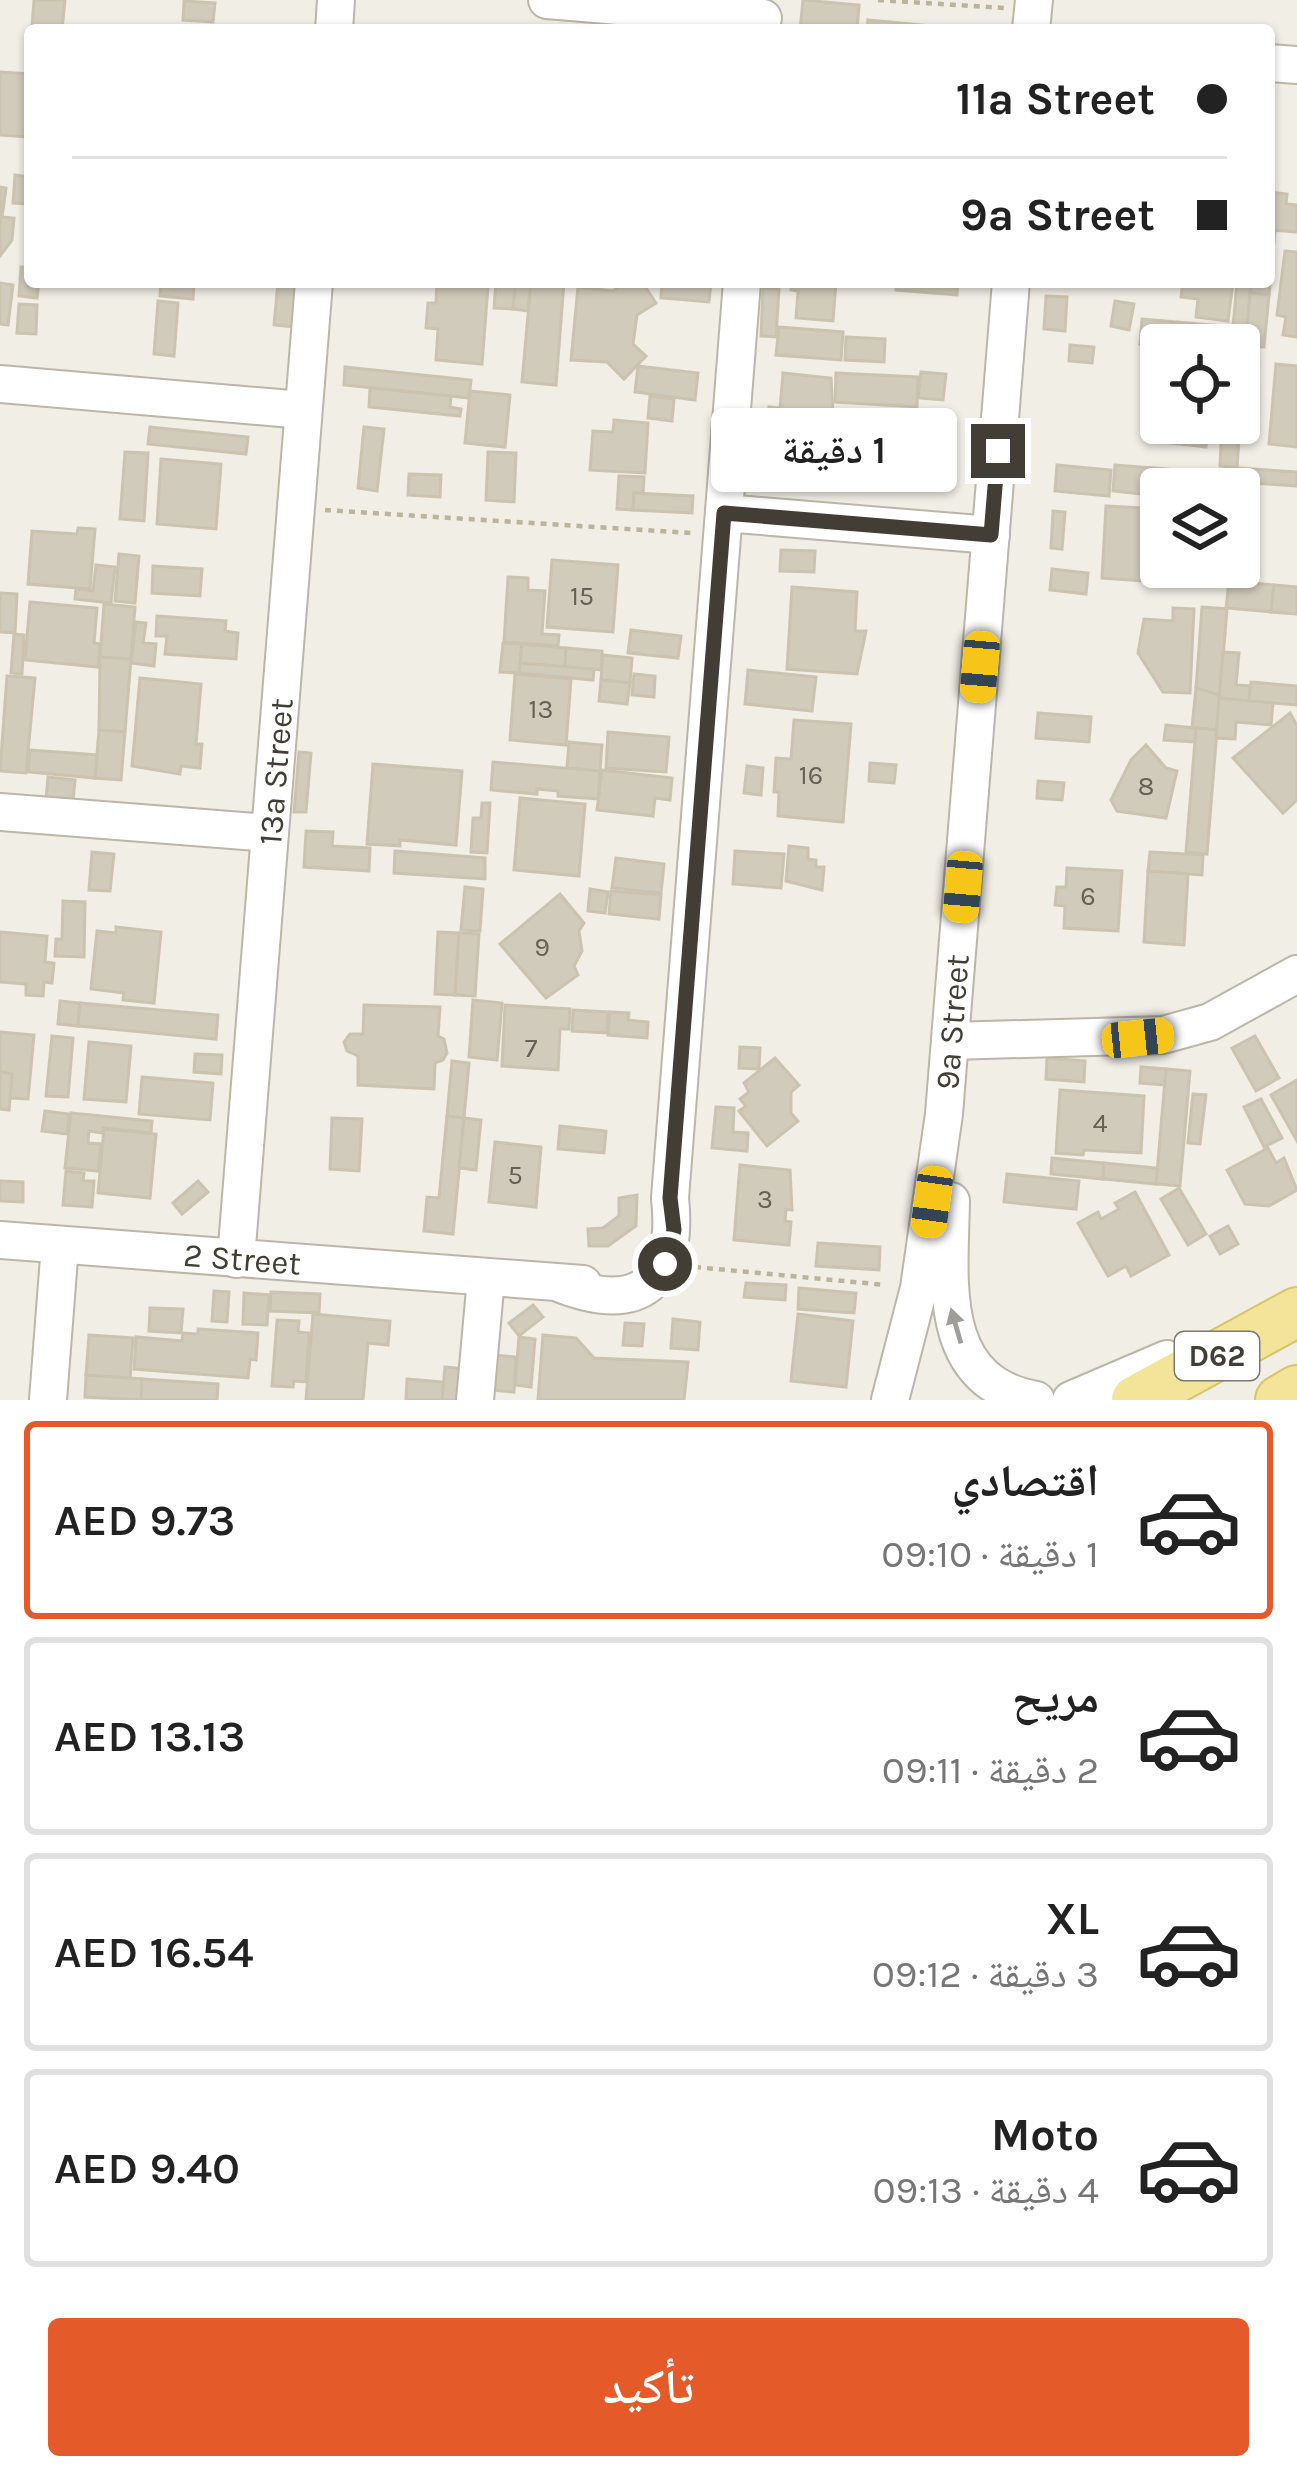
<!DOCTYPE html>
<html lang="ar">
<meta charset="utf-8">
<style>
body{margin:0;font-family:Karla,"Noto Naskh Arabic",sans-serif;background:#f6f6f6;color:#222;direction:rtl;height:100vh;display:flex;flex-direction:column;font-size:45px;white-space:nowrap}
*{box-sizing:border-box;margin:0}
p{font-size:39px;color:#767676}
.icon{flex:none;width:66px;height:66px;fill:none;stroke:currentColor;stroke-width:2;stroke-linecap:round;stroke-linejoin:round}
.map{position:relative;height:1400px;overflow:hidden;direction:ltr}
.details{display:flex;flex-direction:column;background:#fff;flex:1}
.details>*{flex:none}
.banner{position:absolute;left:24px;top:24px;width:1251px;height:264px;border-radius:12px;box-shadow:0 3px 9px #0004;direction:rtl;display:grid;align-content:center;height:264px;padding:0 48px;background:#fff}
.buttons{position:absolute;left:1140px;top:324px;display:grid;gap:24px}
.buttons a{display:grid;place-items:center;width:120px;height:120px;border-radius:12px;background:#fff;box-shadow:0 3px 9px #0004;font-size:60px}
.end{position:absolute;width:54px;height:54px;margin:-27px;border:15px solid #423e35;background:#fff;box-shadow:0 0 0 6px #fff}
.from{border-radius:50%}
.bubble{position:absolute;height:84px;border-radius:12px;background:#fff;box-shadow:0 3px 9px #0004;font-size:39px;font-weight:600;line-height:84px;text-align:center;direction:rtl}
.car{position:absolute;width:36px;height:72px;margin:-36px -18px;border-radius:15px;box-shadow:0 0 9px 3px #0007;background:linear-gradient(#f5c518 24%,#345 0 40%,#f5c518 0 76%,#345 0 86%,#f5c518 0)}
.banner b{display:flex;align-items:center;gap:42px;height:114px;font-size:45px}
.banner b+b{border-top:3px solid #e0e0e0}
.banner i{width:30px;height:30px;background:#222}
ul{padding:21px 0 0;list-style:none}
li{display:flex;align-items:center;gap:36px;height:198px;margin:0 24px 18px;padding:0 24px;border:6px solid #e0e0e0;border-radius:12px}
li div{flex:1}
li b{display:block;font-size:45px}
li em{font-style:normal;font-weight:600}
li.current{border-color:#e45a28}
li>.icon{width:108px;height:108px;stroke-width:1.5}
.action{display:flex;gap:24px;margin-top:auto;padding:24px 48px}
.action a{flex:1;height:138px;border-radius:12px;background:#e45a28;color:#fff;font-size:48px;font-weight:600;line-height:138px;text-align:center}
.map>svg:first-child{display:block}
.building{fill:#d1cbbb;stroke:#cbc3af;stroke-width:3}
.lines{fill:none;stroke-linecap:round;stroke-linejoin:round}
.minor-casing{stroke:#bbb6a8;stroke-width:40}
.major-casing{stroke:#d6c36c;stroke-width:52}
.path{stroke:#bbb39b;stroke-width:4.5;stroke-dasharray:6 6;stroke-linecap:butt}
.minor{stroke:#fff;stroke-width:36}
.major{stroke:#f3e49a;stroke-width:48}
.oneway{fill:#a09e9a}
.route{stroke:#423e35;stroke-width:15}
.labels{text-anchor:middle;stroke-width:12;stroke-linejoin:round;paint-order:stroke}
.number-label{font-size:27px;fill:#666156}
.shield{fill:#fff;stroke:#7b7872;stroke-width:3}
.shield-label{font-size:30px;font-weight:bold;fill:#423e35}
.street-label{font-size:33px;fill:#423e35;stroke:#fff}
</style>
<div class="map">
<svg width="1297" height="1400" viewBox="0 0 1297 1400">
<rect width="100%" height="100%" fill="#f0eee5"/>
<!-- building -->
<g class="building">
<path d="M34 0H65L62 30 32 27Z"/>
<path d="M803 0 859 5 857 30H800Z"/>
<path d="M184 1 215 3 213 22 183 20Z"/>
<path d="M868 20 933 26 932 30H867Z"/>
<path d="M0 72 30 74 27 137 0 135Z"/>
<path d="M15 175 30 177V204L13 203Z"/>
<path d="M0 187 6 188 2 217 14 218 12 240 0 256Z"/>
<path d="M1269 192 1287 194 1286 204 1297 205V232L1269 230Z"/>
<path d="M1269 230H1275L1269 295 1250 293 1251 282H1269Z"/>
<path d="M1285 251 1297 252V337L1283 335 1286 317 1277 315Z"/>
<path d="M21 267 30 268V282H39L37 298 19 296Z"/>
<path d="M161 282H194L193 299 160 296Z"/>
<path d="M278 282H300L296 327 274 325Z"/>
<path d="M496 282H516L513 309 494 308Z"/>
<path d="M516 282H531L528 311 513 309Z"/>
<path d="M531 282H564L556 385 522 382Z"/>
<path d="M626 282H642L656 303 637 315 633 344 646 356 624 379 607 362 571 360 578 287 613 291Z"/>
<path d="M662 282H711L709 302 661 298Z"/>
<path d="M791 282H836L833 321 796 318 798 291 791 290Z"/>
<path d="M896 282H958L957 295 896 290Z"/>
<path d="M1183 282H1233L1228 321 1196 317 1198 299 1181 297Z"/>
<path d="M1237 282H1251L1247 328 1233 327Z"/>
<path d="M0 283 13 285 8 325 0 324Z"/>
<path d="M437 283 488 287 482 364 436 360 438 329 426 328 428 303H436Z"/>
<path d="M763 288 779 289 776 337 761 336Z"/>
<path d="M1250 293 1269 295 1264 347 1246 346Z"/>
<path d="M1046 296 1067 297 1065 331 1044 329Z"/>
<path d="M158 301 178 303 174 356 154 354Z"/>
<path d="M1115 301 1134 304 1129 330 1111 326Z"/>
<path d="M19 304 37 305 36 334 17 333Z"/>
<path d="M1142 319 1247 328 1245 354 1239 353V345L1140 344Z"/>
<path d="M779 327 843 332 841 360 776 355Z"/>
<path d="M846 337 885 339 884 362 845 360Z"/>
<path d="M1070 345 1094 347 1092 363 1069 361Z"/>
<path d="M1276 364 1297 366V447L1269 444Z"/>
<path d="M638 366 698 373 695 400 635 392Z"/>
<path d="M345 367 471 380 469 398 344 385Z"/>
<path d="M921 372 946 374 943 400 918 398Z"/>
<path d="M783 373 831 378 833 414 846 429 844 472 799 470 777 446Z"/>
<path d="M836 373 918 377 917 407 835 402Z"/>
<path d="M1159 376 1161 423H1209L1206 447 1153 441Z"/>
<path d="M370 388 451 396 450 407 461 409 460 416 369 407Z"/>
<path d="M470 391 510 395 505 447 465 443Z"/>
<path d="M650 396 674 399 672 421 648 418Z"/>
<path d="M769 407 780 408 776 448 765 447Z"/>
<path d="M1239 408H1241L1237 468 1220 466 1222 423H1239Z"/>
<path d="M857 414 948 422 947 435 857 428Z"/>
<path d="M614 420 648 423 645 473 590 470 593 431 613 432Z"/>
<path d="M150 427 248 437 246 454 148 444Z"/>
<path d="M364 427 384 429 377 491 358 488Z"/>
<path d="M125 452 148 453 144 521 120 519Z"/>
<path d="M488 452 516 453 514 502 486 500Z"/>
<path d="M161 459 221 464 216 529 157 524Z"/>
<path d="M1057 465 1111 470 1109 496 1055 491Z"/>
<path d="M1115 465 1228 474 1227 489H1161V496L1113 491Z"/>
<path d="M1237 468 1297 472V486L1236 482Z"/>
<path d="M409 474 441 475 440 497 408 495Z"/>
<path d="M619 476 644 477 643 493H634L633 510 617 509Z"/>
<path d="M634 493 693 496 692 513 633 510Z"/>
<path d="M1106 506 1161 509V567H1216L1214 586 1102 578Z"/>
<path d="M1053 511 1065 512 1062 549 1051 548Z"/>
<path d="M78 528 95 529 90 589 28 584 32 531 77 534Z"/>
<path d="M781 550 815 551 814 572 780 571Z"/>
<path d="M119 554 139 556 135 603 115 601Z"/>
<path d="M552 560 618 565 613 632 547 627Z"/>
<path d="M96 565 115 567 111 603 75 599 76 589 93 591Z"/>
<path d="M153 566 202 569 200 596 152 593Z"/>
<path d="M1052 569 1088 573 1086 594 1050 590Z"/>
<path d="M508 577 528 578V590L545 591 542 634 559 635 558 646 504 642Z"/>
<path d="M1229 581 1274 585 1271 612 1226 608Z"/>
<path d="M1274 585 1297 587V614L1271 612Z"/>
<path d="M792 587 857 592 855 631H866L857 674 787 669Z"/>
<path d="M0 593 17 594 15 633 0 632Z"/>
<path d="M30 602 97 608 94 643 100 644 98 667 25 660Z"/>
<path d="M104 604 135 607 131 659 100 657Z"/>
<path d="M1202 607 1227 609 1220 695 1196 688Z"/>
<path d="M1173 608 1194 609 1190 693 1163 692 1138 653 1144 619 1173 621Z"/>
<path d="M157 616 226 621 225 631 238 633 236 659 165 654 167 636H156Z"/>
<path d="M136 622 146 623 143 643 156 644 154 666 131 663Z"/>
<path d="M631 630 681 636 678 658 628 653Z"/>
<path d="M14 634 24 635 22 674 11 673Z"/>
<path d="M503 643 522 644 519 673 500 672Z"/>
<path d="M522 644 566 648 565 667 520 663Z"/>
<path d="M566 648 602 651 601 670 565 667Z"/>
<path d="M1223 652 1239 653 1236 685 1250 686 1249 701 1219 698Z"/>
<path d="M603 655 632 658 630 683 601 680Z"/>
<path d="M100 657 131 659 125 732 99 730Z"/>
<path d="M520 663 594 669 593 680 519 673Z"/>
<path d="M748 670 816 677 812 711 745 704Z"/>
<path d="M515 674 571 679 566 745 510 740Z"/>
<path d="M634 674 655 676 654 697 632 695Z"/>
<path d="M7 676 35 678 26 773 0 771Z"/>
<path d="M140 678 201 684 196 744H202L200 768 181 766 180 774 132 766Z"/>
<path d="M601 680 630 683 627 704 599 701Z"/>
<path d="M1251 682 1297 686V705L1249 701Z"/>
<path d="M1196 688 1220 695 1217 730 1192 728Z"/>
<path d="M1219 698 1273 703 1271 725 1236 722 1235 739 1216 738Z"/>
<path d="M1038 713 1091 717 1089 742 1036 738Z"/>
<path d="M1290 713 1297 726V800L1283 813 1233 758Z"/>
<path d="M794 720 851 724 843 822 778 816 779 792H774L776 758 791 759Z"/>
<path d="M1166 725 1196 728 1195 742 1164 740Z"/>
<path d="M1196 728 1217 730 1207 854 1186 852Z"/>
<path d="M99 730 125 732 121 780 95 778Z"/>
<path d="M608 732 669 737 666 772 606 768Z"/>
<path d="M569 742 602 745 600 771 567 768Z"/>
<path d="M1146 745 1166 768 1177 771 1166 818 1117 811 1111 800 1131 760Z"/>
<path d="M30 750 97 755 95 778 28 772Z"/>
<path d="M299 752 311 753 306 812H294Z"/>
<path d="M493 762 600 771 598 799 558 796V791L537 789V794L491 790Z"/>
<path d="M870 763 896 765 894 783 869 781Z"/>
<path d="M373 764 462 771 456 845 400 840V846L367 844Z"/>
<path d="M747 766 763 768 761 795 744 793Z"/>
<path d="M602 770 672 778 670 800 655 798 653 816 597 810Z"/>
<path d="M48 777 75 780 73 801 46 799Z"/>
<path d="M1038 781 1064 783 1062 800 1037 798Z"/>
<path d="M520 798 585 804 579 876 514 870Z"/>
<path d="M482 803H490L487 853 471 852 473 818H481Z"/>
<path d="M306 831 333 832 332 846 370 848 369 871 304 867Z"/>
<path d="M789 846 808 848V859L816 860V867H824L822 890 786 881Z"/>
<path d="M395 851 485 858V879L394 873Z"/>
<path d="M735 851 784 854 781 888 733 884Z"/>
<path d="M92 852 114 854 110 891 89 890Z"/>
<path d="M1150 852 1203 855 1202 875 1148 871Z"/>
<path d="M616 858 664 864 661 893 612 888Z"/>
<path d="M1067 868 1122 871 1118 931 1064 928 1065 906 1055 905 1057 887H1066Z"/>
<path d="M1148 871 1188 874 1184 945 1144 942Z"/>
<path d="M465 887 483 889 480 931 461 930Z"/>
<path d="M590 889 608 892 605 913 588 911Z"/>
<path d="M611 891 661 895 659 919 609 914Z"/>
<path d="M560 894 584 923 579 931 582 951 574 966 578 975 546 998 500 944Z"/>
<path d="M63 901 85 902 84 957 55 956 56 939H62Z"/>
<path d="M116 927 161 932 154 1003 123 1000 124 993 91 989 97 931 116 933Z"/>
<path d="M0 932 47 936 45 962 54 963 52 983 44 982 43 996 26 995V984L0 982Z"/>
<path d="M438 932 459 933 455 995 435 994Z"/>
<path d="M459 933 479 934 475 996 455 995Z"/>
<path d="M473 1000 502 1003 497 1060 469 1057Z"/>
<path d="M60 1001 80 1003 78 1026 58 1024Z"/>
<path d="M80 1003 218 1015 216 1039 78 1026Z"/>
<path d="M364 1005 440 1007 438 1036 444 1039 447 1053 443 1060 435 1063 434 1089 358 1085V1056L347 1051 344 1042 350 1034H363Z"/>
<path d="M505 1005 570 1009 569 1029H560L558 1070 502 1066Z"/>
<path d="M573 1010 608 1012 607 1033 572 1031Z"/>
<path d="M610 1012 629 1013 628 1020 648 1022 647 1038 608 1035Z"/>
<path d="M0 1032 34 1035 28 1099 10 1098 12 1074 0 1072Z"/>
<path d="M52 1036 73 1038 68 1097 46 1096Z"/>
<path d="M1255 1036 1279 1078 1256 1091 1232 1048Z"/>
<path d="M89 1042 131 1046 126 1102 84 1099Z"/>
<path d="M740 1047 760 1048 759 1069 739 1068Z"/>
<path d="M195 1054 222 1055 221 1074 194 1072Z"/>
<path d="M775 1058 799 1085 791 1092V1113L798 1121 767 1146 739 1111 746 1106 740 1099 749 1092 744 1083Z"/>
<path d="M1047 1058 1085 1061 1084 1082 1046 1079Z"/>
<path d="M452 1061 469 1063 464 1118 447 1116Z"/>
<path d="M1141 1067 1166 1069 1165 1085 1140 1083Z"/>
<path d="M1166 1069 1190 1071 1180 1186 1156 1184Z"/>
<path d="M0 1072 12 1074 9 1110 0 1109Z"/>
<path d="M142 1077 213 1083 210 1120 139 1114Z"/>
<path d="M1297 1080V1141L1271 1095Z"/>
<path d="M1060 1090 1144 1096 1141 1153 1084 1150 1083 1155 1056 1153Z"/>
<path d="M1193 1094 1206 1095 1200 1144 1188 1143Z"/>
<path d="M1261 1099 1282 1138 1264 1147 1244 1107Z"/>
<path d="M716 1107 734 1108 733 1132 748 1133 747 1151 712 1148Z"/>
<path d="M45 1111 69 1114 67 1134 42 1131Z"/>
<path d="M71 1113 152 1121 151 1133 103 1128 102 1133 89 1131 88 1143 101 1144 98 1171 65 1168Z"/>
<path d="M447 1116 464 1118 453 1234 424 1231 427 1197 439 1198Z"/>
<path d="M332 1118 362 1119 359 1171 330 1169Z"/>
<path d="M464 1118 481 1120 476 1170 459 1168Z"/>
<path d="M560 1126 606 1131 604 1153 558 1149Z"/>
<path d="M104 1129 156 1134 150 1198 98 1193Z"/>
<path d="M495 1142 541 1147 536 1207 489 1202Z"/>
<path d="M1268 1148 1276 1163 1284 1158 1297 1190 1269 1206 1245 1204 1227 1170Z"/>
<path d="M1052 1158 1104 1163 1103 1179 1051 1174Z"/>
<path d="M1104 1163 1157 1168 1156 1184 1103 1179Z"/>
<path d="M740 1165 790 1170 792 1210 786 1209 785 1221 791 1222 789 1245 734 1240Z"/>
<path d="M66 1171 84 1173 83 1181H94L92 1207 63 1205Z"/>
<path d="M1007 1174 1079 1181 1076 1209 1004 1202Z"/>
<path d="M0 1181 23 1182V1202L0 1201Z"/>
<path d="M198 1181 208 1192 182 1214 173 1203Z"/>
<path d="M1179 1188 1206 1234 1188 1245 1161 1199Z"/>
<path d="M1135 1192 1169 1255 1131 1276 1126 1266 1108 1276 1078 1223 1098 1212 1101 1219 1119 1209 1115 1203Z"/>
<path d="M637 1195 636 1226 608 1246H589L588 1229 603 1228 619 1216V1198Z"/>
<path d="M1228 1226 1238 1244 1220 1254 1210 1236Z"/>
<path d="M818 1243 880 1247 879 1270 816 1266Z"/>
<path d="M746 1283 786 1285 785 1300 744 1297Z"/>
<path d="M799 1288 856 1293 854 1313 798 1309Z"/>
<path d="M214 1291 229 1292 227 1322 212 1321Z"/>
<path d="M271 1292 320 1294 319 1313 270 1311Z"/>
<path d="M244 1293 269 1295 267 1325 243 1324Z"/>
<path d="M533 1305 543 1317 519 1336 509 1323Z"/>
<path d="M150 1308 183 1309 181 1333 149 1331Z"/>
<path d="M313 1314 390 1321 388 1345 368 1343 363 1400H306Z"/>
<path d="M798 1314 853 1321 846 1387 791 1381Z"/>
<path d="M673 1319 700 1322 698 1350 671 1348Z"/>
<path d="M277 1320 299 1321 298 1332 309 1333 306 1382 294 1381 293 1387 272 1386Z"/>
<path d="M625 1323 644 1324 642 1346 623 1345Z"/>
<path d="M198 1329 258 1333 256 1360 250 1359 248 1378 134 1369 136 1337 182 1341 183 1333 198 1334Z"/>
<path d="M89 1335 133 1338 130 1379 86 1375Z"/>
<path d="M543 1335 576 1338 594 1358 688 1362 684 1400H538Z"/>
<path d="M519 1337 535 1339 531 1387 515 1385Z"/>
<path d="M494 1355 516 1357 514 1392 492 1390Z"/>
<path d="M445 1367 467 1369 463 1400H442Z"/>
<path d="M86 1375 142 1379 141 1400 85 1397Z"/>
<path d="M142 1379 218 1384 217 1400H141Z"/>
<path d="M407 1379 443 1382 442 1400H406Z"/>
</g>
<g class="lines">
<!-- minor casing -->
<g class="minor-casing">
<g id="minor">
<path d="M547 0 763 18"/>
<path d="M334 30 336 0"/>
<path d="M1031 30 1034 0"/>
<path d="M1269 63 1297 65"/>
<path d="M0 384 303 410"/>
<path d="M724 513 991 535"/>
<path d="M0 812 269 833"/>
<path d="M950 1041 1163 1035 1210 1022 1297 974"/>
<path d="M951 1201C950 1278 934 1382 1036 1400"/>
<path id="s1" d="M0 1240 583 1284"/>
<path id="s2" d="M236 1259 314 282"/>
<path d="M561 1284C641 1315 679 1281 670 1198L742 282"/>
<path d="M48 1400 60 1245"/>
<path d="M475 1400 486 1278"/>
<path id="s3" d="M890 1400 919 1288 944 1114 1011 282"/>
<path d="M1071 1400 1167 1359"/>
</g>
</g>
<!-- major casing -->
<g class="major-casing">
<g id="major">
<path d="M1136 1400 1297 1312"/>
<path d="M1280 1400 1297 1390"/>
</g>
</g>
<!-- path -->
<g class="path">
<path d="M878 0 1004 8"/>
<path d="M325 510 691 533"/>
<path d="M695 1267 886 1285"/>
</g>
<!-- minor -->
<use href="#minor" class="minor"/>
<!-- major -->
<use href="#major" class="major"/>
</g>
<!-- one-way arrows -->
<defs><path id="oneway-solid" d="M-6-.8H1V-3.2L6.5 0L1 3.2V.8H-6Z" transform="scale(3)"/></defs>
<use class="oneway" href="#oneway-solid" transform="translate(956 1326) rotate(-106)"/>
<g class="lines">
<!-- route -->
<path class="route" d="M665 1264 674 1230 670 1198 724 513 991 535 998 451"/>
</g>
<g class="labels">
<!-- number labels -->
<g class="number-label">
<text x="582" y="605">15</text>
<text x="541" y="718">13</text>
<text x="811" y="784">16</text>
<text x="1146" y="795">8</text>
<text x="1088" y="905">6</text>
<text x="542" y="956">9</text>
<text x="531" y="1057">7</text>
<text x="1100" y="1132">4</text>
<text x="515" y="1184">5</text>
<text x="765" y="1208">3</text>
</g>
<!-- shield labels -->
<rect class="shield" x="1175" y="1332" width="84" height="48" rx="9"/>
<g class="shield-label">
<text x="1217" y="1366">D62</text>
</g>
<!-- street labels -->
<g class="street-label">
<text dy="12" stroke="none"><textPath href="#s2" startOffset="489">13a Street</textPath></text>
<text dy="12" stroke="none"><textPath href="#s3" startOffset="384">9a Street</textPath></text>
<text dy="12" stroke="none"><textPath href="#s1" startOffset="243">2 Street</textPath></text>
</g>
</g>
</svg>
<div class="buttons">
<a><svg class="icon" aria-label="locate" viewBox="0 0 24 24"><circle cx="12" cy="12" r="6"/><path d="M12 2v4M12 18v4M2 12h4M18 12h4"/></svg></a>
<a><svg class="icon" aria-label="layers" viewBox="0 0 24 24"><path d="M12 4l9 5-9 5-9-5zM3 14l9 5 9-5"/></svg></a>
</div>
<i class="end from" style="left:665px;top:1264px"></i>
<i class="end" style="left:998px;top:451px"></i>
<div class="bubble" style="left:711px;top:408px;width:246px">1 دقيقة</div>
<i class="car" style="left:980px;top:667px;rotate:185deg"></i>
<i class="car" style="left:963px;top:887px;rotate:185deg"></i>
<i class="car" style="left:1138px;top:1038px;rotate:84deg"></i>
<i class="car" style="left:932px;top:1202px;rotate:188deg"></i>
<div class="banner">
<b><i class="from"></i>11a Street</b>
<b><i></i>9a Street</b>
</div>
</div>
<section class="details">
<ul>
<li class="current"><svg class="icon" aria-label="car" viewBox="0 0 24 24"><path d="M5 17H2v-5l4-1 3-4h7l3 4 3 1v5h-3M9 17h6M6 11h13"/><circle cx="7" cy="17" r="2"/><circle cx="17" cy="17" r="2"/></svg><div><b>اقتصادي</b><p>1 دقيقة · 09:10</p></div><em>AED 9.73</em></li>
<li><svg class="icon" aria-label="car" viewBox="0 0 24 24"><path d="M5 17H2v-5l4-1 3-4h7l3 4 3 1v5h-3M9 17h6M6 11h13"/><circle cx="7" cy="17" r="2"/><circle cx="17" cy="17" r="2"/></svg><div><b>مريح</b><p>2 دقيقة · 09:11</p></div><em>AED 13.13</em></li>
<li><svg class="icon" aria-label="car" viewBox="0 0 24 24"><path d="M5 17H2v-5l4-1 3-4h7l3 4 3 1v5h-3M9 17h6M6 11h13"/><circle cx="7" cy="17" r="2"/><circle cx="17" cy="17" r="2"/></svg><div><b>XL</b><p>3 دقيقة · 09:12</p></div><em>AED 16.54</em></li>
<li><svg class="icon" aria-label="car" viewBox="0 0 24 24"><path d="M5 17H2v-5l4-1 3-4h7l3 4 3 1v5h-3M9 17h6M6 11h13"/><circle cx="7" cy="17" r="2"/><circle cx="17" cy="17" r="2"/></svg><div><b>Moto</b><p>4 دقيقة · 09:13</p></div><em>AED 9.40</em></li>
</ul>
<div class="action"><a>تأكيد</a></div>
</section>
